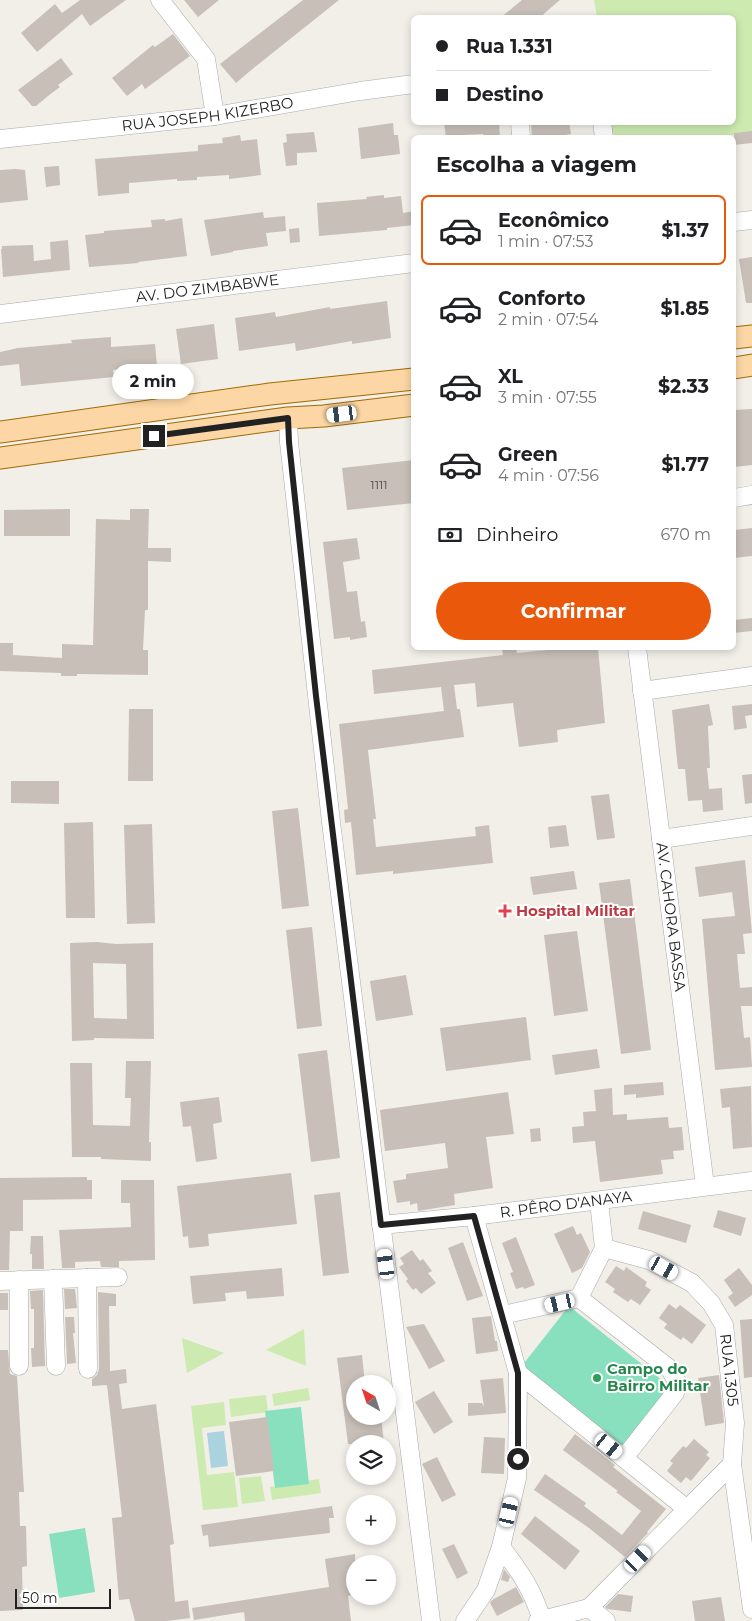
<!DOCTYPE html>
<html lang="pt">
<meta charset="utf-8">
<style>
body{margin:0;font-family:Montserrat,sans-serif;background:#f6f6f6;color:#202124;height:100vh;display:flex;flex-direction:column;font-size:19px;white-space:nowrap}
*{box-sizing:border-box;margin:0}
p{font-size:16px;color:#757577}
.icon{flex:none;width:28px;height:28px;fill:none;stroke:currentColor;stroke-width:2;stroke-linecap:round;stroke-linejoin:round}
.map{position:relative;flex:1;overflow:hidden}
.details{position:absolute;left:411px;top:135px;width:325px;height:515px;display:flex;flex-direction:column;background:#fff;border-radius:8px;box-shadow:0 2px 8px #0003}
.details>*{flex:none}
.hud{position:absolute;left:411px;top:15px;width:325px;height:110px;border-radius:8px;box-shadow:0 2px 8px #0003;display:grid;align-content:center;height:110px;padding:0 25px;background:#fff}
.needle{width:32px;rotate:321deg}
.buttons{position:absolute;left:346px;top:1375px;display:grid;gap:10px}
.buttons a{display:grid;place-items:center;width:50px;height:50px;border-radius:50%;background:#fff;box-shadow:0 2px 8px #0003;font-size:25px}
.scale{position:absolute;left:15px;bottom:12px;width:96px;box-sizing:border-box;padding-left:5px;border:2px solid #222;border-top:0;font-size:14px;line-height:18px;white-space:nowrap;color:#222;-webkit-text-stroke:4px #fff;paint-order:stroke}
.end{position:absolute;width:22px;height:22px;margin:-11px;border:6px solid #222;background:#fff;box-shadow:0 0 0 2px #fff}
.from{border-radius:50%}
.bubble{position:absolute;height:35px;border-radius:18px;background:#fff;box-shadow:0 2px 8px #0003;font-size:16px;font-weight:700;line-height:35px;text-align:center}
.car{position:absolute;width:15px;height:30px;margin:-15px -8px;border-radius:6px;box-shadow:0 0 4px 1px #0007;background:linear-gradient(#fff 24%,#345 0 40%,#fff 0 76%,#345 0 86%,#fff 0)}
.hud b{display:flex;align-items:center;gap:18px;height:48px;font-size:19px}
.hud b+b{border-top:1px solid #e0e0e0}
.hud i{width:12px;height:12px;background:#202124}
ul{padding:0;list-style:none}
li{display:flex;align-items:center;gap:15px;height:70px;margin:0 10px 8px;padding:0 15px;border:2px solid transparent;border-radius:8px}
li div{flex:1}
li b{display:block;font-size:19px}
li em{font-style:normal;font-weight:700}
li.current{border-color:#ea580c}
li>.icon{width:45px;height:45px;stroke-width:1.5}
h2{padding:0 25px;font-size:22px;line-height:60px}
.pay{display:flex;align-items:center;gap:12px;height:55px;padding:0 25px;font-size:19px}
.pay p{margin-inline-start:auto}
.button{display:flex;gap:10px;margin-top:auto;padding:10px 25px}
.button a{flex:1;height:58px;border-radius:30px;background:#ea580c;color:#fff;font-size:20px;font-weight:700;line-height:58px;text-align:center}
.map>svg:first-child{display:block}
.grass{fill:#cdebb0}
.pitch{fill:#88e0be}
.water{fill:#aad3df}
.building{fill:#c7bfb8;fill-rule:evenodd}
.lines{fill:none;stroke-linecap:round;stroke-linejoin:round}
.minor-casing{stroke:#a9a9a9;stroke-width:19}
.major-casing{stroke:#a06b00;stroke-width:23}
.minor{stroke:#fff;stroke-width:18}
.major{stroke:#fcd6a4;stroke-width:21}
.route{stroke:#222;stroke-width:6}
.health-dot{fill:#e0444e;stroke:#fff;stroke-width:2}
.leisure-dot{fill:#2e9e5b;stroke:#fff;stroke-width:2}
.labels{text-anchor:middle;stroke-width:4;stroke-linejoin:round;paint-order:stroke}
.number-label{font-size:12px;fill:#4b4948}
.street-label{font-size:15px;fill:#222;stroke:#fff}
.health-label{font-size:15px;font-weight:bold;fill:#be3a42;stroke:#fff;text-anchor:start}
.leisure-label{font-size:15px;font-weight:bold;fill:#27864d;stroke:#fff;text-anchor:start}
</style>
<div class="map">
<svg width="752" height="1621" viewBox="0 0 752 1621">
<rect width="100%" height="100%" fill="#f2efe9"/>
<!-- grass -->
<g class="grass">
<path d="M594 0H752V132L713 138 612 137 610 123 734 122V18L597 17Z"/>
<path d="M304 1329 306 1366 266 1350Z"/>
<path d="M182 1338 224 1353 187 1373Z"/>
<path d="M308 1388 310 1400 274 1406 272 1394Z"/>
<path d="M266 1395 268 1412 231 1417 229 1399Z"/>
<path d="M224 1402 226 1425 202 1428 207 1475 234 1472 238 1507 203 1510 191 1406Z"/>
<path d="M261 1476 265 1501 242 1504 239 1478Z"/>
<path d="M319 1479 321 1493 272 1500 270 1487Z"/>
</g>
<!-- pitch -->
<g class="pitch">
<path d="M569 1306 673 1389 625 1450 521 1367Z"/>
<path d="M301 1407 309 1484 275 1488 265 1411Z"/>
<path d="M85 1528 95 1592 59 1598 49 1534Z"/>
</g>
<!-- water -->
<path class="water" d="M224 1431 228 1466 211 1468 207 1433Z"/>
<!-- building -->
<g class="building">
<path d="M80 0H126L90 26 82 14 37 52 21 33 55 4 62 13Z"/>
<path d="M184 0H219L198 17Z"/>
<path d="M303 0H339L250 71 236 83 220 64Z"/>
<path d="M522 0H560L539 18H500Z"/>
<path d="M173 34 190 56 145 89 142 84 127 96 112 78 153 45 155 47Z"/>
<path d="M61 58 73 74 58 85 60 87 48 96 36 106H32L18 90Z"/>
<path d="M444 122H499L500 138H484L483 134 463 135V138H446Z"/>
<path d="M531 122H569L571 134 548 138H532Z"/>
<path d="M393 123 394 135H398L400 154 361 159 358 128Z"/>
<path d="M752 131V143L734 145V133Z"/>
<path d="M314 132 317 152 297 153V165L286 166 283 143 287 142 286 134Z"/>
<path d="M240 135 241 141 257 139 261 175 229 179V175L197 177V180L177 181V179L129 183V193L98 196 95 159 198 151V145L223 143 222 138Z"/>
<path d="M59 166 60 185 46 187 44 167Z"/>
<path d="M16 169 25 170 28 200 0 203V170Z"/>
<path d="M384 195V198L401 196 403 213 414 211V225L387 228V230L319 236 317 203 367 199 366 197Z"/>
<path d="M263 212 264 218 285 216 286 231 266 233 268 246 233 251V252L211 256 204 220Z"/>
<path d="M182 218 187 256 138 262 139 263 89 267 85 235 104 233V231L152 227 151 220 165 219V221Z"/>
<path d="M299 228 300 242 290 243 289 229Z"/>
<path d="M68 240 70 270 3 277 1 249H2V246L33 245 34 261 51 259 50 242Z"/>
<path d="M752 257V303H746L739 259Z"/>
<path d="M387 301 391 338 352 344V341L296 351 295 343 239 351 235 318 275 312 276 317 330 307V309Z"/>
<path d="M214 324 218 359 181 364 176 329Z"/>
<path d="M111 337V347L155 344 157 366 113 370 114 377 21 386 19 364 0 366V352L18 348 72 343 71 340Z"/>
<path d="M752 409V465L734 467V410Z"/>
<path d="M414 460V503L347 510 342 468Z"/>
<path d="M70 509V536H4V510Z"/>
<path d="M130 509H149L148 548H171V562L148 561V610H145L143 650H148V675L77 674V676H61V673L0 671V643H13V655L62 658V644L93 645 96 519 130 520Z"/>
<path d="M752 528V556L734 558V530Z"/>
<path d="M357 538 360 559 343 562 347 592 357 591 361 622 365 621 367 637 350 640V637L334 639 323 542Z"/>
<path d="M752 618V631L734 633V620Z"/>
<path d="M516 648 517 653 568 648H598L605 723 557 730 558 742 519 747 513 703 477 707 475 683 454 685 457 709H460L464 737 368 750 376 819H373L376 847 476 836 475 827 489 825 493 863 393 874V871L356 875 351 822 345 823 344 810 348 809 339 724 444 711 441 687 374 694 372 670 503 655 502 649Z"/>
<path d="M709 704 713 725 708 726 710 768H707L709 789 722 788 723 810 703 812 702 800 688 801 685 769H678L672 710Z"/>
<path d="M752 704V715L745 716 747 728 734 730 732 706Z"/>
<path d="M129 709H153V781H128Z"/>
<path d="M752 774V803L745 804 742 775Z"/>
<path d="M11 781H59V804L11 803Z"/>
<path d="M609 794 615 838 597 840 591 796Z"/>
<path d="M298 808 309 906 282 909 272 811Z"/>
<path d="M93 822 95 918H66L64 823Z"/>
<path d="M152 824 155 923 127 924 124 825Z"/>
<path d="M566 825 569 846 550 848 548 827Z"/>
<path d="M745 860 752 933 743 934 745 954H737L740 988 752 987V1006H741L744 1038 750 1037 752 1067 715 1070 702 919 735 916 732 892 699 897 695 867Z"/>
<path d="M574 871 577 889 533 895 530 877Z"/>
<path d="M630 879 651 1050 621 1054 599 883Z"/>
<path d="M312 927 322 1026 297 1029 286 930Z"/>
<path d="M577 931 588 1011 554 1016 544 935Z"/>
<path d="M97 942 116 944 153 943 154 1039 94 1038V1040L72 1041 70 943ZM93 963 126 964 127 1019 94 1018Z"/>
<path d="M406 975 413 1015 376 1021 370 981Z"/>
<path d="M526 1017 531 1060 446 1071 440 1028Z"/>
<path d="M597 1049 600 1068 555 1075 552 1055Z"/>
<path d="M327 1050 340 1158 311 1162 298 1054Z"/>
<path d="M126 1061H151L149 1142H151V1161L101 1159V1157H72L70 1063H92L93 1125 130 1126 131 1098H125Z"/>
<path d="M663 1082 664 1095 636 1098V1094L624 1095V1085Z"/>
<path d="M751 1086 752 1147 733 1149 730 1107 722 1108 720 1089Z"/>
<path d="M612 1088 613 1115 627 1114V1120L668 1117 669 1128 682 1127 684 1150 673 1151 674 1159 661 1160 663 1174 600 1182 595 1141 573 1143 572 1127 584 1126 583 1112 596 1111 594 1090Z"/>
<path d="M508 1092 514 1134 486 1137 493 1188 454 1194 455 1205 418 1211 417 1203 410 1205V1201L397 1203 393 1181 406 1179V1174L448 1168 445 1143 385 1151 380 1110Z"/>
<path d="M219 1097 222 1122 213 1124 217 1159 196 1162 191 1126 183 1127 180 1102Z"/>
<path d="M540 1128 541 1141 531 1142 530 1129Z"/>
<path d="M291 1173 297 1224 208 1234 209 1246 189 1248 188 1236 183 1237 177 1186Z"/>
<path d="M87 1177V1180H92V1199L23 1200V1231H10L9 1270H0V1178Z"/>
<path d="M121 1180H154L155 1260 119 1261V1267H101L100 1261 75 1262V1268H62L59 1230 131 1227 130 1203H121Z"/>
<path d="M340 1192 349 1273 323 1276 314 1195Z"/>
<path d="M718 1210 746 1218 741 1236 713 1227Z"/>
<path d="M643 1211 691 1225 686 1243 638 1229Z"/>
<path d="M573 1226 577 1235 581 1233 590 1252 582 1268 572 1273 554 1234Z"/>
<path d="M31 1236H43L44 1269H32V1254H30Z"/>
<path d="M516 1237 535 1285 524 1289 523 1287 516 1289 510 1273 513 1272 502 1243Z"/>
<path d="M463 1242 483 1296 467 1301 448 1248Z"/>
<path d="M412 1250 420 1261 423 1259 432 1271 428 1273 436 1283 421 1294 416 1288 413 1290 406 1281 408 1279 399 1267 404 1264 400 1258Z"/>
<path d="M616 1266 624 1271 626 1267 647 1282 645 1286 651 1290 640 1305 631 1299 628 1302 613 1292 615 1289 605 1282Z"/>
<path d="M282 1268 284 1296 247 1299 246 1291 225 1293 226 1301 193 1304 190 1276Z"/>
<path d="M739 1268 752 1285V1295L735 1307 728 1297 733 1293 724 1280Z"/>
<path d="M64 1289H75L77 1308 65 1309Z"/>
<path d="M43 1290 45 1366 32 1367 31 1348H34V1309H31L30 1292V1291Z"/>
<path d="M98 1292 116 1294V1306H109L110 1371 126 1369 127 1383 119 1384 122 1409 156 1404 174 1544 170 1545 175 1602 188 1600 190 1618 167 1621H135L129 1599 119 1600 112 1518 122 1517 107 1385 92 1386V1379L97 1375 99 1369Z"/>
<rect x="0" y="1293" width="8" height="17"/>
<path d="M669 1304 676 1309 680 1305 706 1325 692 1344 683 1337 681 1340 664 1328 667 1324 659 1318Z"/>
<path d="M491 1316 495 1341H497L498 1351 476 1354 472 1318Z"/>
<path d="M65 1317H74L75 1333H73L76 1363 67 1364Z"/>
<path d="M752 1319V1377L744 1378 740 1320Z"/>
<path d="M424 1324 445 1361 429 1369 406 1327Z"/>
<path d="M0 1350H8L10 1374 17 1376 24 1492H19L20 1526H26L27 1566 22 1567 23 1610 0 1611Z"/>
<path d="M362 1355 365 1384H355V1416H381L384 1444H348L337 1358Z"/>
<path d="M719 1375 724 1423 705 1426 698 1378Z"/>
<path d="M503 1378 506 1413 468 1416V1403H482L484 1407 480 1380Z"/>
<path d="M434 1391 453 1422 434 1434 415 1402Z"/>
<path d="M267 1417 274 1471 236 1476 229 1422Z"/>
<path d="M575 1434 615 1465 613 1467 666 1509 647 1532 648 1533 625 1557 589 1528 534 1490 545 1474 586 1503 584 1506 622 1535 641 1511 616 1492 618 1491 563 1450Z"/>
<path d="M484 1437 505 1438 504 1474 481 1473Z"/>
<path d="M694 1439 709 1452 706 1455 710 1458 691 1481 686 1477 681 1483 667 1471 673 1463 670 1461 683 1446 686 1448Z"/>
<path d="M437 1457 456 1495 442 1502 422 1464Z"/>
<path d="M332 1506 334 1518H329L330 1533 209 1547 208 1535 203 1536 201 1525Z"/>
<path d="M535 1516 580 1551 565 1570 521 1534Z"/>
<path d="M454 1544 468 1573 457 1579 442 1549Z"/>
<path d="M355 1554V1594L348 1596 351 1621H245L244 1612 194 1620 192 1608 329 1587 325 1559Z"/>
<path d="M504 1569 510 1577 508 1582 501 1580Z"/>
<path d="M516 1587 524 1602 497 1616 490 1603 492 1600Z"/>
<path d="M618 1594 633 1596 631 1612 607 1609 605 1607Z"/>
<path d="M721 1597 725 1621H695L692 1601Z"/>
</g>
<g class="lines">
<!-- minor casing -->
<g class="minor-casing">
<g id="minor">
<path d="M160 0 206 59 215 116"/>
<path d="M520 122 521 138"/>
<path d="M602 122 604 138"/>
<path id="s1" d="M0 139 215 116 360 91 414 84"/>
<path d="M734 222 752 220"/>
<path id="s2" d="M0 314 414 263"/>
<path d="M288 418 289 442 331 822 431 1621"/>
<path d="M734 498 752 495"/>
<path id="s3" d="M637 648 705 1186"/>
<path d="M642 691 752 676"/>
<path d="M661 839 752 826"/>
<path id="s4" d="M599 1201 604 1248 649 1260 692 1283 711 1303 724 1325 735 1423 732 1464 752 1609"/>
<path id="s5" d="M381 1225 474 1216 752 1181"/>
<path d="M87 1278 88 1369"/>
<path d="M53 1279 56 1366"/>
<path d="M0 1281 118 1277"/>
<path d="M579 1298 670 1369 677 1382 675 1393 624 1458"/>
<path d="M503 1315 579 1298 604 1248"/>
<path d="M19 1366V1280"/>
<path d="M518 1373 687 1509"/>
<path d="M501 1547C521 1573 532 1589 542 1620"/>
<path d="M589 1608 732 1464"/>
<path d="M465 1621 486 1590 501 1547 517 1478 518 1373 474 1216"/>
<path d="M538 1621 589 1608 606 1621"/>
</g>
</g>
<!-- major casing -->
<g class="major-casing">
<g id="major">
<path d="M734 338 752 336"/>
<path d="M734 368 752 365"/>
<path d="M0 432 270 394 414 379"/>
<path d="M0 458 288 418 324 416 414 405"/>
</g>
</g>
<!-- minor -->
<use href="#minor" class="minor"/>
<!-- major -->
<use href="#major" class="major"/>
</g>
<g class="lines">
<!-- route -->
<path class="route" d="M154 436 288 418 289 442 316 696 381 1225 474 1216 518 1373V1459"/>
</g>
<!-- markers -->
<path class="health-dot" d="M502.5 903.5h5v5h5v5h-5v5h-5v-5h-5v-5h5z"/>
<circle class="leisure-dot" cx="597" cy="1378" r="5"/>
<g class="labels">
<!-- number labels -->
<g class="number-label">
<text x="379" y="489">1111</text>
</g>
<!-- street labels -->
<g class="street-label">
<text dy="5" stroke="none"><textPath href="#s1" startOffset="209">RUA JOSEPH KIZERBO</textPath></text>
<text dy="5" stroke="none"><textPath href="#s2" startOffset="209">AV. DO ZIMBABWE</textPath></text>
<text dy="5" stroke="none"><textPath href="#s3" startOffset="271">AV. CAHORA BASSA</textPath></text>
<text dy="5" stroke="none"><textPath href="#s5" startOffset="186">R. PÊRO D'ANAYA</textPath></text>
<text dy="5" stroke="none"><textPath href="#s4" startOffset="241">RUA 1.305</textPath></text>
</g>
<!-- health labels -->
<g class="health-label">
<text x="516" y="916">Hospital Militar</text>
</g>
<!-- leisure labels -->
<g class="leisure-label">
<text x="607" y="1374">Campo do<tspan x="607" dy="17">Bairro Militar</tspan></text>
</g>
</g>
</svg>
<div class="buttons">
<a><svg class="needle" viewBox="-14 -14 28 28"><path d="M0-13l5 13h-10z" fill="#e53935"/><path d="M0 13l5-13h-10z" fill="#757577"/></svg></a>
<a><svg class="icon" aria-label="layers" viewBox="0 0 24 24"><path d="M12 4l9 5-9 5-9-5zM3 14l9 5 9-5"/></svg></a>
<a>+</a>
<a>−</a>
</div>
<div class="scale">50 m</div>
<i class="end from" style="left:518px;top:1459px"></i>
<i class="end" style="left:154px;top:436px"></i>
<div class="bubble" style="left:112px;top:364px;width:82px">2 min</div>
<i class="car" style="left:342px;top:414px;rotate:263deg"></i>
<i class="car" style="left:386px;top:1264px;rotate:353deg"></i>
<i class="car" style="left:664px;top:1268px;rotate:119deg"></i>
<i class="car" style="left:560px;top:1303px;rotate:257deg"></i>
<i class="car" style="left:609px;top:1446px;rotate:129deg"></i>
<i class="car" style="left:509px;top:1512px;rotate:13deg"></i>
<i class="car" style="left:638px;top:1559px;rotate:44deg"></i>
<div class="hud">
<b><i class="from"></i>Rua 1.331</b>
<b><i></i>Destino</b>
</div>
<section class="details">
<h2>Escolha a viagem</h2>
<ul>
<li class="current"><svg class="icon" aria-label="car" viewBox="0 0 24 24"><path d="M5 17H2v-5l4-1 3-4h7l3 4 3 1v5h-3M9 17h6M6 11h13"/><circle cx="7" cy="17" r="2"/><circle cx="17" cy="17" r="2"/></svg><div><b>Econômico</b><p>1 min · 07:53</p></div><em>$1.37</em></li>
<li><svg class="icon" aria-label="car" viewBox="0 0 24 24"><path d="M5 17H2v-5l4-1 3-4h7l3 4 3 1v5h-3M9 17h6M6 11h13"/><circle cx="7" cy="17" r="2"/><circle cx="17" cy="17" r="2"/></svg><div><b>Conforto</b><p>2 min · 07:54</p></div><em>$1.85</em></li>
<li><svg class="icon" aria-label="car" viewBox="0 0 24 24"><path d="M5 17H2v-5l4-1 3-4h7l3 4 3 1v5h-3M9 17h6M6 11h13"/><circle cx="7" cy="17" r="2"/><circle cx="17" cy="17" r="2"/></svg><div><b>XL</b><p>3 min · 07:55</p></div><em>$2.33</em></li>
<li><svg class="icon" aria-label="car" viewBox="0 0 24 24"><path d="M5 17H2v-5l4-1 3-4h7l3 4 3 1v5h-3M9 17h6M6 11h13"/><circle cx="7" cy="17" r="2"/><circle cx="17" cy="17" r="2"/></svg><div><b>Green</b><p>4 min · 07:56</p></div><em>$1.77</em></li>
</ul>
<div class="pay"><svg class="icon" aria-label="cash" viewBox="0 0 24 24"><path d="M3 7h18v10H3z"/><circle cx="12" cy="12" r="2"/></svg>Dinheiro<p>670 m</p></div>
<div class="button"><a>Confirmar</a></div>
</section>
</div>
